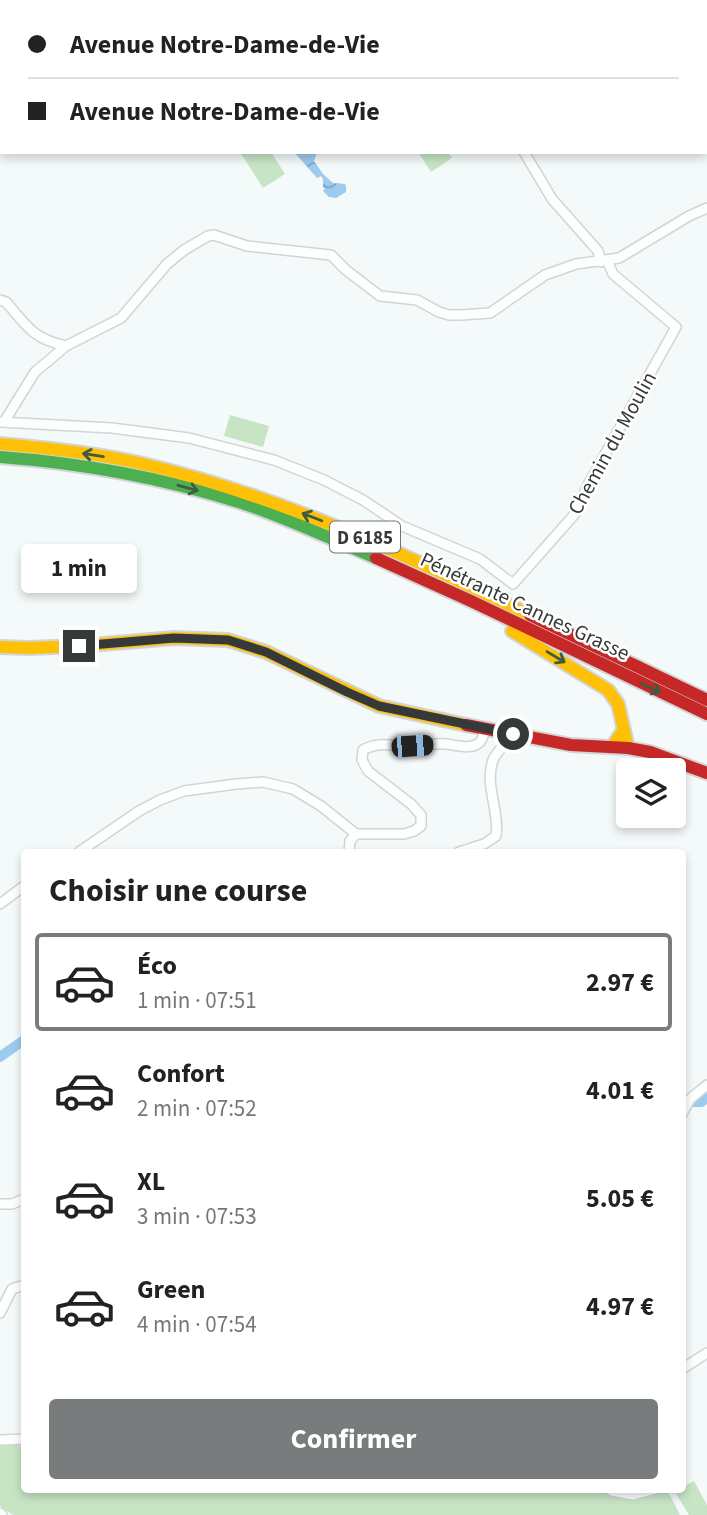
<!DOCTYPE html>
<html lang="fr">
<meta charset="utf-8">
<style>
body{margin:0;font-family:"Source Sans 3",sans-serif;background:#f6f6f6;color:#222;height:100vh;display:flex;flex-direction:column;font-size:26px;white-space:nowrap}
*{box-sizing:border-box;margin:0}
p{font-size:23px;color:#767676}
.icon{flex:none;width:38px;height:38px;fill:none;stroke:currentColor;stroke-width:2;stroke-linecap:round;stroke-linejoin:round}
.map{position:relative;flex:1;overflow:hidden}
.drawer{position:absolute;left:21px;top:849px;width:665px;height:644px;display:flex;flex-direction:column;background:#fff;border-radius:7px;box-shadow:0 4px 10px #0003}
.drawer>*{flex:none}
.top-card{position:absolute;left:0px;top:0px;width:707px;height:154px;box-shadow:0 4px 10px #0003;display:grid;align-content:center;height:154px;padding:0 28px;background:#fff}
.buttons{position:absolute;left:616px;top:758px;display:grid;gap:14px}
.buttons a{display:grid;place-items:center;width:70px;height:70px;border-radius:7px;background:#fff;box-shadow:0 4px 10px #0003;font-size:35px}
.end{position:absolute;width:32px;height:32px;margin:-16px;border:9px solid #363939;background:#fff;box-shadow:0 0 0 4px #fff}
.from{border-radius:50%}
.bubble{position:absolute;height:49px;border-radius:7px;background:#fff;box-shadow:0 4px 10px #0003;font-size:23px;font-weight:700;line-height:49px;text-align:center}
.car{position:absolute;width:21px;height:42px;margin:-21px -10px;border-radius:9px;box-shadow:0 0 5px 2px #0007;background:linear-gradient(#222 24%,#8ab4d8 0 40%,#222 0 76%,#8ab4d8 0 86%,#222 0)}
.top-card b{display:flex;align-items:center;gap:24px;height:66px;font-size:26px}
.top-card b+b{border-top:2px solid #e0e0e0}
.top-card i{width:18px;height:18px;background:#222}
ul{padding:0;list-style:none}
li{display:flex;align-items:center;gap:21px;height:98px;margin:0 14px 10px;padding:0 14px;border:4px solid transparent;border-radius:7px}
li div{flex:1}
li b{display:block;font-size:26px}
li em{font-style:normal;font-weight:700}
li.on{border-color:#787c7c}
li>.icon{width:63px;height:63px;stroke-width:1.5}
h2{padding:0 28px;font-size:32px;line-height:84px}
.primary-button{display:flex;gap:14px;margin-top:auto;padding:14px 28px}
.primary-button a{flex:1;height:80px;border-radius:7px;background:#787c7c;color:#fff;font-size:28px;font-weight:700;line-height:80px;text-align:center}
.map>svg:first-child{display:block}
.green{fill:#c7e5c5}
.water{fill:url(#water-waves)}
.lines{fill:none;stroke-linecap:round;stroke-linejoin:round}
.canal{stroke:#9dcbef;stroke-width:10}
.street-casing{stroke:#d2d5d5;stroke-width:12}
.fast-casing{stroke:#d2d5d5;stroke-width:16}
.slow-casing{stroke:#d2d5d5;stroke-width:16}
.jam-casing{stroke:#d2d5d5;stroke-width:16}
.street{stroke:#fdfefe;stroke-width:9}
.fast{stroke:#4caf50;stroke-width:12}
.slow{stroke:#ffc107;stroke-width:12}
.jam{stroke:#c62828;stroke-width:12}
.oneway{stroke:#3d5c40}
.route{stroke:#363939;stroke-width:9}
.labels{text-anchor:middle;stroke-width:5;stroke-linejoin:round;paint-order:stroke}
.shield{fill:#fff;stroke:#727474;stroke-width:2}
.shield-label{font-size:19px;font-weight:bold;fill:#363939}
.street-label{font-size:21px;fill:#363939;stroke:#fff}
</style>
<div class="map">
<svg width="707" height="1515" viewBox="0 0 707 1515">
<defs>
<pattern id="water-waves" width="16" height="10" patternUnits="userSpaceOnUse" patternTransform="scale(1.75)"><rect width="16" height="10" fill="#9dcbef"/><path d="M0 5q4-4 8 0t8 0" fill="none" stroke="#81a6c3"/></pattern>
</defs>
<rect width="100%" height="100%" fill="#f4f9f9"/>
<!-- green -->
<g class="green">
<path d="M240 152H271L285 174 263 188Z"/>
<path d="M418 152H448L452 158 431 172Z"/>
<path d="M230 415 269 426 263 447 224 436Z"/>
<path d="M24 1444V1489H667L680 1515H13L0 1506V1445Z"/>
<path d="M694 1481 707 1505V1515H689L675 1492 682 1489 683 1487Z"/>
</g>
<!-- water -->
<path class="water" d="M294 152H303L306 154 307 152H317L314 161 323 174 333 183 345 184 346 187V192L336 198 329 197 323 191 325 188H323V179L321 176 317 178Z"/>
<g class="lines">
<!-- canal -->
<g class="canal">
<path d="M0 1057 24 1040"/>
<path d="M682 1102H701L707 1098"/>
</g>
<!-- street casing -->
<g class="street-casing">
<g id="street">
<path d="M524 152 552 199 598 251 601 262"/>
<path d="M0 300 6 302C28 327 32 338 66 346"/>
<path d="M0 422 112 428 189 438 274 460 324 480 363 500 402 526 480 559 513 584 574 515 588 485 676 327 613 274 607 260"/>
<path d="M4 422 35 372 66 346 121 318 167 264 184 250 208 236 214 235 247 246 331 255 346 270 380 296 417 300 439 312 449 315H461L490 313 545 275 576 264 619 258 689 216 707 208"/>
<path d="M79 852 139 811 160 800 184 791 236 784 263 782 293 789 321 806 356 834H404L414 831 421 826V815L411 804 368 771 362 760 363 750C379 741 395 746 412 746 424 746 435 743 446 744 456 745 470 750 479 743 483 740 484 733 485 728"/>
<path d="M349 852 350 841 356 834"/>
<path d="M459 852 484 844 496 836C500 811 484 785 493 760 497 751 507 742 513 734"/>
<path d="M0 904 24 886"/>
<path d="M682 1114 690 1099 707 1085"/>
<path d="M0 1204H12L24 1199"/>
<path d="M0 1313 12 1289 24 1285"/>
<path d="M682 1369 707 1353"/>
<path d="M0 1440 24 1439"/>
<path d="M610 1489 612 1491 633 1495 656 1489"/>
<path d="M0 1513 2 1515"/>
</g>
</g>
<!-- fast casing -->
<g class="fast-casing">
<g id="fast">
<path d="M624 0 625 2"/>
<path d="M0 457C82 463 163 478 242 503 287 518 332 539 376 558"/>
</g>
</g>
<!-- slow casing -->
<g class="slow-casing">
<g id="slow">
<path d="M0 444C48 448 96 453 143 464 279 496 405 554 530 615"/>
<path d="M512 631 608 690 618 704 628 748"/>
<path d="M0 647 29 648 79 646 174 638 228 640 266 652 379 706 466 725"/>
<path d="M612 747 623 731"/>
</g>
</g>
<!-- jam casing -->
<g class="jam-casing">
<g id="jam">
<path d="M705 111H707"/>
<path d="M376 558 471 601 707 714"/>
<path d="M530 615 707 700"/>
<path d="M466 725 571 745 628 748 650 752 707 773"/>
</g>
</g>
<!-- street -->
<use href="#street" class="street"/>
<!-- fast -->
<use href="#fast" class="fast"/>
<!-- slow -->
<use href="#slow" class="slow"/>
<!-- jam -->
<use href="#jam" class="jam"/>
</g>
<!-- one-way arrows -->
<defs><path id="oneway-shaft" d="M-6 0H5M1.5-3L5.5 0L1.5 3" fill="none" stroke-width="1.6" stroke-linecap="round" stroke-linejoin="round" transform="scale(1.75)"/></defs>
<g class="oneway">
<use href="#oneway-shaft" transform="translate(93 455) rotate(-171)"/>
<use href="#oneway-shaft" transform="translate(188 488) rotate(15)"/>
<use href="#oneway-shaft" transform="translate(312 517) rotate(-159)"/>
<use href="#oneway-shaft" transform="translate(556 657) rotate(31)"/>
<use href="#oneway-shaft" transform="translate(651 688) rotate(25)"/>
</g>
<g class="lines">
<!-- route -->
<path class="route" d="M79 646 174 638 228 640 266 652 347 692 379 706 513 734"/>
</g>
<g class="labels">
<!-- shield labels -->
<rect class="shield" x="330" y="521.5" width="70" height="31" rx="5"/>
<g class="shield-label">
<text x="365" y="544">D 6185</text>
</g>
<!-- street labels -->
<g class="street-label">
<text transform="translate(612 443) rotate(-61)" y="7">Chemin du Moulin</text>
<text transform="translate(525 606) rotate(25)" y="7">Pénétrante Cannes Grasse</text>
</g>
</g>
</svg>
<div class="buttons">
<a><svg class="icon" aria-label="layers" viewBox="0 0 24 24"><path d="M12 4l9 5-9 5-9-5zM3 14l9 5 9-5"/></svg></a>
</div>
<i class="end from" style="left:513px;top:734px"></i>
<i class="end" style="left:79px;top:646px"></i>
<div class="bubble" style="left:21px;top:544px;width:116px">1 min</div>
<i class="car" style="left:412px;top:746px;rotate:86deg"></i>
<div class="top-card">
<b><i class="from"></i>Avenue Notre-Dame-de-Vie</b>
<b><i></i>Avenue Notre-Dame-de-Vie</b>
</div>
<section class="drawer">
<h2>Choisir une course</h2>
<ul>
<li class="on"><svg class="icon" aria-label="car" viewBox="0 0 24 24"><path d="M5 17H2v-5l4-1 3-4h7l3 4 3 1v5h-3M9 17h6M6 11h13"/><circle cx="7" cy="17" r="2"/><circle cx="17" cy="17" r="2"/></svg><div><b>Éco</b><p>1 min · 07:51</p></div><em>2.97 €</em></li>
<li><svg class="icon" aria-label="car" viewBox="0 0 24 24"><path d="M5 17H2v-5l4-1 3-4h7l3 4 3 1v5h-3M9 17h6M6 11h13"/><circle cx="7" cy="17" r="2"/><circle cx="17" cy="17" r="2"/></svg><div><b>Confort</b><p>2 min · 07:52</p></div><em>4.01 €</em></li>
<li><svg class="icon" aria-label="car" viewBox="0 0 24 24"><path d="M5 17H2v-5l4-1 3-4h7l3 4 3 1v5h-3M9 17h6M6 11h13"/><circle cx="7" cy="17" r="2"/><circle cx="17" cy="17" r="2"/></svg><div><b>XL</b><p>3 min · 07:53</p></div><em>5.05 €</em></li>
<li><svg class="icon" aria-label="car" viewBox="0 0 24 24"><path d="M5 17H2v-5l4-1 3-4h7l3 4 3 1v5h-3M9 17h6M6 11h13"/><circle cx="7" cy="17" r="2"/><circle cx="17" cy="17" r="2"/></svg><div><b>Green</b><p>4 min · 07:54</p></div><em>4.97 €</em></li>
</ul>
<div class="primary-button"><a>Confirmer</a></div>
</section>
</div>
